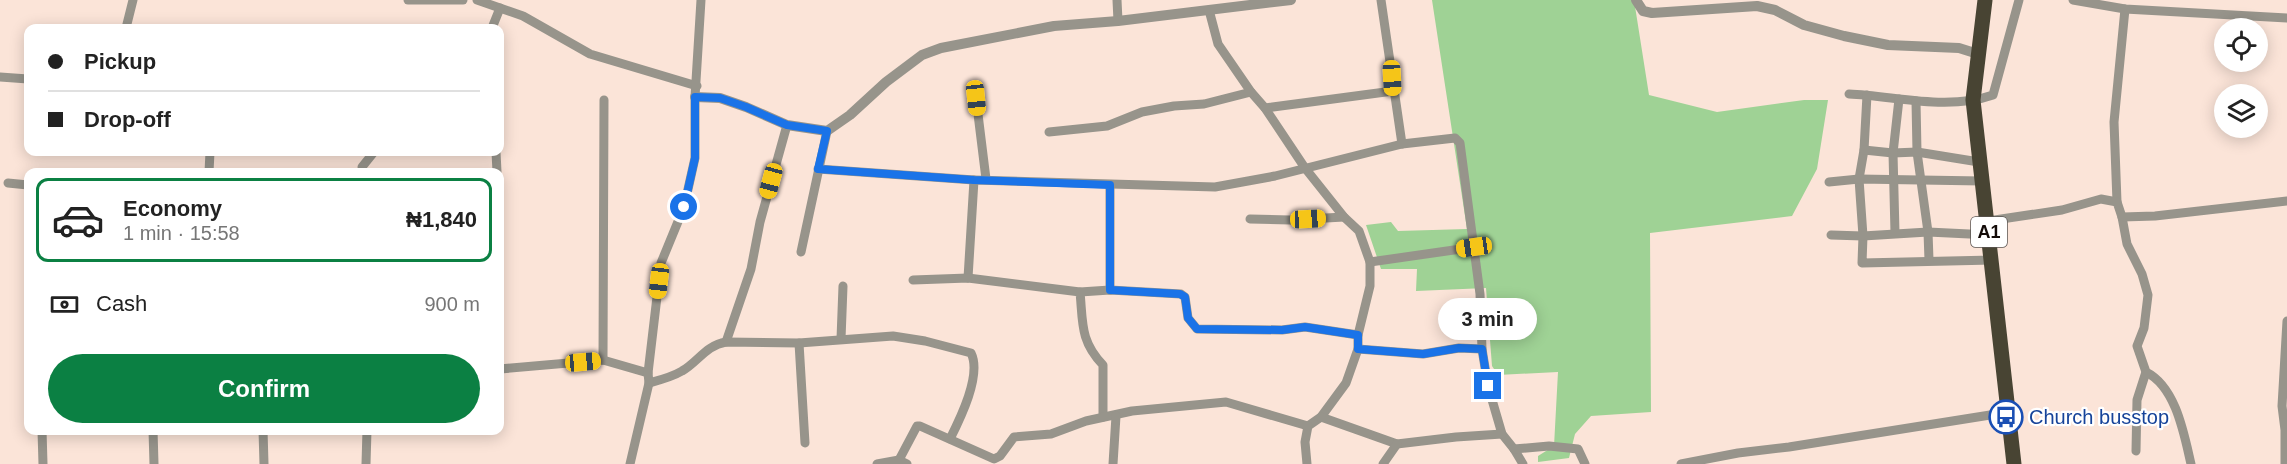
<!DOCTYPE html>
<meta charset="utf-8">
<style>
body{margin:0;font-family:Helvetica,sans-serif;background:#f6f6f6;color:#222;height:100vh;display:flex;flex-direction:column;font-size:22px;white-space:nowrap}
*{box-sizing:border-box;margin:0}
p{font-size:20px;color:#767676}
.icon{flex:none;width:33px;height:33px;fill:none;stroke:currentColor;stroke-width:2;stroke-linecap:round;stroke-linejoin:round}
.map{position:relative;flex:1;overflow:hidden}
.drawer{position:absolute;left:24px;top:168px;width:480px;height:267px;display:flex;flex-direction:column;background:#fff;border-radius:12px;box-shadow:0 3px 15px #0003}
.drawer>*{flex:none}
.top-card{position:absolute;left:24px;top:24px;width:480px;height:132px;border-radius:12px;box-shadow:0 3px 15px #0003;display:grid;align-content:center;height:132px;padding:0 24px;background:#fff}
.fabs{position:absolute;left:2214px;top:18px;display:grid;gap:12px}
.fabs a{display:grid;place-items:center;width:54px;height:54px;border-radius:50%;background:#fff;box-shadow:0 3px 15px #0003;font-size:30px}
.end{position:absolute;width:27px;height:27px;margin:-14px;border:8px solid #1a73e8;background:#fff;box-shadow:0 0 0 3px #fff}
.from{border-radius:50%}
.bubble{position:absolute;height:42px;border-radius:21px;background:#fff;box-shadow:0 3px 15px #0003;font-size:20px;font-weight:700;line-height:42px;text-align:center}
.car{position:absolute;width:18px;height:36px;margin:-18px -9px;border-radius:8px;box-shadow:0 0 4px 2px #0007;background:linear-gradient(#f5c518 24%,#345 0 40%,#f5c518 0 76%,#345 0 86%,#f5c518 0)}
.top-card b{display:flex;align-items:center;gap:21px;height:57px;font-size:22px}
.top-card b+b{border-top:2px solid #e0e0e0}
.top-card i{width:15px;height:15px;background:#222}
ul{padding:10px 0 0;list-style:none}
li{display:flex;align-items:center;gap:18px;height:84px;margin:0 12px 9px;padding:0 12px;border:3px solid #e0e0e0;border-radius:12px}
li div{flex:1}
li b{display:block;font-size:22px}
li em{font-style:normal;font-weight:700}
li.active{border-color:#0b8043}
li>.icon{width:54px;height:54px;stroke-width:1.5}
.pay{display:flex;align-items:center;gap:15px;height:66px;padding:0 24px;font-size:22px}
.pay p{margin-inline-start:auto}
.cta{display:flex;gap:12px;margin-top:auto;padding:12px 24px}
.cta a{flex:1;height:69px;border-radius:36px;background:#0b8043;color:#fff;font-size:24px;font-weight:700;line-height:69px;text-align:center}
.map>svg:first-child{display:block}
.green{fill:#9fd295}
.lines{fill:none;stroke-linecap:round;stroke-linejoin:round}
.minor{stroke:#97948b;stroke-width:9}
.tertiary{stroke:#97948b;stroke-width:10}
.trunk{stroke:#484433;stroke-width:15}
.route{stroke:#1a73e8;stroke-width:8}
.labels{text-anchor:middle;stroke-width:4.5;stroke-linejoin:round;paint-order:stroke}
.shield{fill:#fff;stroke:#5a5452;stroke-width:1.5}
.shield-label{font-size:18px;font-weight:bold;fill:#130b08}
.transit-label{font-size:20px;fill:#164399;stroke:#fff;text-anchor:start}
</style>
<div class="map">
<svg width="2287" height="464" viewBox="0 0 2287 464">
<rect width="100%" height="100%" fill="#fbe4d8"/>
<!-- green -->
<path class="green" d="M1432 0H1634L1649 95 1717 112 1804 100H1828L1817 169 1792 216 1650 233 1651 412 1591 416 1575 434 1569 458 1538 462V456L1554 446 1558 372 1498 375 1492 366 1486 288 1416 291 1417 269H1381L1366 225 1391 222 1398 231 1467 229Z"/>
<g class="lines">
<!-- minor -->
<g class="minor">
<path d="M408 0H463"/>
<path d="M477 0 523 16 590 54 697 86"/>
<path d="M1117 0 1118 21"/>
<path d="M1381 0 1402 144"/>
<path d="M2073 0 2125 9 2287 18"/>
<path d="M1209 10 1218 44 1251 92 1265 108 1305 168 1344 217 1359 231 1370 262V286L1358 335V349L1346 383 1321 417 1308 426 1305 442 1307 464"/>
<path d="M126 28 133 0"/>
<path d="M492 28 500 8"/>
<path d="M0 77 28 79"/>
<path d="M1849 94C1896 96 1947 111 1993 95L2019 0"/>
<path d="M1867 95 1864 150 1859 179 1863 236 1862 263 1993 260"/>
<path d="M976 98 986 179"/>
<path d="M1916 101 1917 152 1928 232 1929 260"/>
<path d="M1265 108 1393 91"/>
<path d="M1049 132 1107 126 1142 112 1174 106 1204 104 1251 92"/>
<path d="M1864 150 1893 153 1917 152 1979 162"/>
<path d="M496 152 497 172"/>
<path d="M818 169 974 180"/>
<path d="M209 172 210 152"/>
<path d="M363 172 362 167 374 152"/>
<path d="M1829 182 1859 179 1982 181"/>
<path d="M8 183 28 185"/>
<path d="M2117 202 2114 122 2125 9"/>
<path d="M2122 217 2127 244 2142 274 2148 295 2144 328 2137 346 2146 372C2176 387 2184 434 2191 464"/>
<path d="M1250 219 1290 220 1344 217"/>
<path d="M1988 221 2062 210 2101 199 2117 202 2122 217 2155 216 2287 201"/>
<path d="M1895 233 1893 153 1899 99"/>
<path d="M1831 235 1863 236 1928 232 1990 235"/>
<path d="M801 252 827 131"/>
<path d="M1370 262 1475 247"/>
<path d="M968 278 974 180 1215 187 1275 176 1402 144 1455 138 1460 143 1480 294 1482 349 1488 386 1502 434 1514 449 1523 464"/>
<path d="M913 280 968 278 1080 292C1083 323 1080 341 1103 365V417"/>
<path d="M1110 290V185"/>
<path d="M1080 292 1110 290 1181 294 1185 297 1188 318 1197 329 1282 330 1305 327 1358 335"/>
<path d="M841 339 843 286"/>
<path d="M726 342 751 269 760 222 787 125"/>
<path d="M799 343 805 443"/>
<path d="M1358 349 1423 354 1459 348 1482 349"/>
<path d="M603 360 604 100"/>
<path d="M500 369 603 360 648 373"/>
<path d="M649 383C660 380 672 377 682 371 698 362 706 345 726 342L799 343 893 336 925 341 971 353C982 375 960 419 950 439"/>
<path d="M1321 417 1397 444 1456 437 1502 434"/>
<path d="M42 430 43 464"/>
<path d="M153 430 154 464"/>
<path d="M263 430 264 464"/>
<path d="M1514 449 1549 446 1578 449 1585 464"/>
<path d="M2136 451 2137 400 2146 372"/>
<path d="M899 460 917 426H920L994 459 1000 456 1014 437 1051 434 1086 421 1132 411 1226 402 1308 426"/>
<path d="M366 464 367 430"/>
<path d="M630 464 649 383 648 373 661 263 684 207 695 158V97L701 0"/>
<path d="M877 464 899 460 907 464"/>
<path d="M1113 464 1116 416"/>
<path d="M1383 464 1397 444"/>
<path d="M1681 464 1738 453 1789 447 2009 412"/>
<path d="M2285 464V430L2282 406 2287 321"/>
</g>
<!-- tertiary -->
<g class="tertiary">
<path d="M1636 0 1643 11 1652 13 1757 6 1775 10 1804 25 1844 36 1888 45 1959 48 1978 54"/>
<path d="M695 97 720 98 746 107 787 125 827 131 850 115 886 82 922 55 941 48 1054 26 1118 21 1291 0"/>
</g>
<!-- trunk -->
<path class="trunk" d="M1985 0 1973 100 2014 464"/>
</g>
<g class="lines">
<!-- route -->
<path class="route" d="M684 207 695 158V97L720 98 746 107 787 125 827 131 818 169 974 180 1110 185V290L1180 294 1185 297 1188 318 1197 329 1282 330 1305 327 1358 335V349L1423 354 1459 348 1482 349 1488 386"/>
</g>
<!-- icons -->
<defs>
<g id="bus-ring" transform="scale(1.725)"><circle r="9.5" fill="#fff" stroke="#1a4fb4" stroke-width="1.5"/><path d="M-5-6H5V4H4V6H2V4H-2V6H-4V4H-5ZM-3.5-4V0h7V-4ZM-3.5 1.2v1.5H-2V1.2ZM2 1.2v1.5H3.5V1.2Z" fill="#1a4fb4"/></g>
</defs>
<g fill-rule="evenodd">
<use href="#bus-ring" x="2006" y="417"/>
</g>
<g class="labels">
<!-- shield labels -->
<rect class="shield" x="1971" y="217" width="36" height="30" rx="4.5"/>
<g class="shield-label">
<text x="1989" y="238">A1</text>
</g>
<!-- transit labels -->
<g class="transit-label">
<text x="2029" y="424">Church busstop</text>
</g>
</g>
</svg>
<div class="fabs">
<a><svg class="icon" aria-label="locate" viewBox="0 0 24 24"><circle cx="12" cy="12" r="6"/><path d="M12 2v4M12 18v4M2 12h4M18 12h4"/></svg></a>
<a><svg class="icon" aria-label="layers" viewBox="0 0 24 24"><path d="M12 4l9 5-9 5-9-5zM3 14l9 5 9-5"/></svg></a>
</div>
<i class="end from" style="left:684px;top:207px"></i>
<i class="end" style="left:1488px;top:386px"></i>
<div class="bubble" style="left:1438px;top:298px;width:99px">3 min</div>
<i class="car" style="left:1392px;top:78px;rotate:177deg"></i>
<i class="car" style="left:976px;top:98px;rotate:174deg"></i>
<i class="car" style="left:771px;top:181px;rotate:195deg"></i>
<i class="car" style="left:1308px;top:219px;rotate:87deg"></i>
<i class="car" style="left:1474px;top:247px;rotate:262deg"></i>
<i class="car" style="left:659px;top:281px;rotate:187deg"></i>
<i class="car" style="left:583px;top:362px;rotate:85deg"></i>
<div class="top-card">
<b><i class="from"></i>Pickup</b>
<b><i></i>Drop-off</b>
</div>
<section class="drawer">
<ul>
<li class="active"><svg class="icon" aria-label="car" viewBox="0 0 24 24"><path d="M5 17H2v-5l4-1 3-4h7l3 4 3 1v5h-3M9 17h6M6 11h13"/><circle cx="7" cy="17" r="2"/><circle cx="17" cy="17" r="2"/></svg><div><b>Economy</b><p>1 min · 15:58</p></div><em>₦1,840</em></li>
</ul>
<div class="pay"><svg class="icon" aria-label="cash" viewBox="0 0 24 24"><path d="M3 7h18v10H3z"/><circle cx="12" cy="12" r="2"/></svg>Cash<p>900 m</p></div>
<div class="cta"><a>Confirm</a></div>
</section>
</div>
